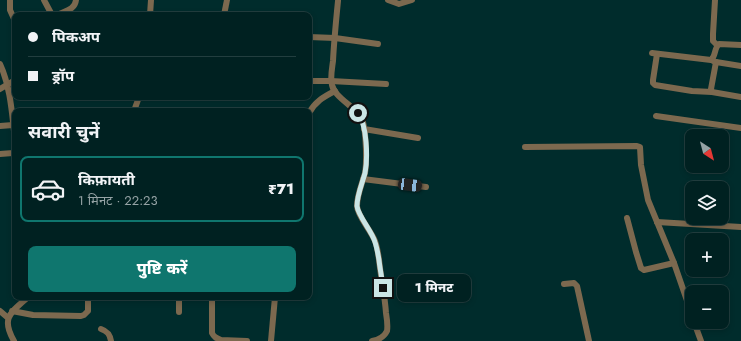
<!DOCTYPE html>
<html lang="hi">
<meta charset="utf-8">
<style>
body{margin:0;font-family:Jost,"Noto Sans Devanagari",sans-serif;background:#0a292a;color:#f1f3f6;height:100vh;display:flex;flex-direction:column;font-size:15px;white-space:nowrap}
*{box-sizing:border-box;margin:0}
p{font-size:13px;color:#95a3a5}
.icon{flex:none;width:22px;height:22px;fill:none;stroke:currentColor;stroke-width:2;stroke-linecap:round;stroke-linejoin:round}
.map{position:relative;flex:1;overflow:hidden}
.panel{position:absolute;left:12px;top:108px;width:300px;height:192px;display:flex;flex-direction:column;background:#002121;border-radius:8px;box-shadow:0 2px 6px #0003,0 0 0 1px #223e3f}
.panel>*{flex:none}
.guide{position:absolute;left:12px;top:12px;width:300px;height:88px;border-radius:8px;box-shadow:0 2px 6px #0003,0 0 0 1px #223e3f;display:grid;align-content:center;height:88px;padding:0 16px;background:#002121}
.needle{width:26px;rotate:144deg}
.tools{position:absolute;left:685px;top:129px;display:grid;gap:8px}
.tools a{display:grid;place-items:center;width:44px;height:44px;border-radius:8px;background:#002121;box-shadow:0 2px 6px #0003,0 0 0 1px #223e3f;font-size:20px}
.end{position:absolute;width:18px;height:18px;margin:-9px;border:5px solid #cae5e5;background:#111;box-shadow:0 0 0 2px #111}
.from{border-radius:50%}
.bubble{position:absolute;height:28px;border-radius:8px;background:#002121;box-shadow:0 2px 6px #0003,0 0 0 1px #223e3f;font-size:13px;font-weight:800;line-height:28px;text-align:center}
.car{position:absolute;width:12px;height:24px;margin:-12px -6px;border-radius:5px;box-shadow:0 0 3px 1px #0007;background:linear-gradient(#222 24%,#8ab4d8 0 40%,#222 0 76%,#8ab4d8 0 86%,#222 0)}
.guide b{display:flex;align-items:center;gap:14px;height:38px;font-size:15px}
.guide b+b{border-top:1px solid #223e3f}
.guide i{width:10px;height:10px;background:#f1f3f6}
ul{padding:0;list-style:none}
li{display:flex;align-items:center;gap:12px;height:66px;margin:0 8px 6px;padding:0 8px;border:2px solid transparent;border-radius:8px}
li div{flex:1}
li b{display:block;font-size:15px}
li em{font-style:normal;font-weight:800}
li.active{border-color:#0f766e}
li>.icon{width:36px;height:36px;stroke-width:1.5}
h2{padding:0 16px;font-size:18px;line-height:48px}
.action{display:flex;gap:8px;margin-top:auto;padding:8px 16px}
.action a{flex:1;height:46px;border-radius:8px;background:#0f766e;color:#fff;font-size:16px;font-weight:800;line-height:46px;text-align:center}
.map>svg:first-child{display:block}
.lines{fill:none;stroke-linecap:round;stroke-linejoin:round}
.minor{stroke:#7c694f;stroke-width:6}
.route{stroke:#cae5e5;stroke-width:5}
</style>
<div class="map">
<svg width="741" height="341" viewBox="0 0 741 341">
<rect width="100%" height="100%" fill="#002c2c"/>
<g class="lines">
<!-- minor -->
<g class="minor">
<path d="M10 0V10L15 21"/>
<path d="M44 0 52 15"/>
<path d="M388 0 399 4 412 0"/>
<path d="M715 0 713 34V41L717 45"/>
<path d="M338 1C336 21 334 41 333 61 332 69 330 78 332 85 335 99 358 107 363 122 366 133 367 162 365 173 362 184 357 195 357 206 357 215 371 231 375 241 378 249 379 259 380 268 382 283 385 298 386 313 387 319 388 325 387 331 384 337 378 340 372 341"/>
<path d="M57 15C65 11 75 10 76 0"/>
<path d="M150 15 151 0"/>
<path d="M224 15 227 0"/>
<path d="M309 37 335 38 378 44"/>
<path d="M652 53 711 60C716 56 714 48 719 44L741 45"/>
<path d="M657 54 653 80V83L655 85 692 91 712 92"/>
<path d="M713 61 716 62 741 66"/>
<path d="M716 62 711 89 712 92 741 97"/>
<path d="M0 64C11 88 12 115 15 140"/>
<path d="M309 81H331L386 84"/>
<path d="M0 89 15 80"/>
<path d="M134 111 139 97"/>
<path d="M309 113C315 102 323 97 335 91"/>
<path d="M656 116 741 128"/>
<path d="M0 126 13 125"/>
<path d="M364 129 418 138"/>
<path d="M525 147 637 146 640 147 641 165 648 200 674 263 692 315"/>
<path d="M0 154 13 153 15 151"/>
<path d="M363 179 426 187"/>
<path d="M627 218 636 252 641 268 644 270 674 263"/>
<path d="M657 222 741 227"/>
<path d="M564 284 574 283 577 286 589 341"/>
<path d="M212 297V333C214 337 216 338 221 340L247 341"/>
<path d="M0 311 7 317"/>
<path d="M12 311 33 315 81 316 84 315 88 311V297"/>
<path d="M179 312V297"/>
<path d="M694 322 701 341"/>
<path d="M101 329C107 331 110 334 111 341"/>
<path d="M14 341C0 317 12 312 28 297"/>
<path d="M271 341 275 297"/>
</g>
</g>
<g class="lines">
<!-- route -->
<path class="route" d="M358 113C367 125 368 158 365 173 362 184 357 195 357 206 358 216 372 231 375 242 377 248 378 254 379 260 380 269 382 278 383 288"/>
</g>
</svg>
<div class="tools">
<a><svg class="needle" viewBox="-14 -14 28 28"><path d="M0-13l5 13h-10z" fill="#e53935"/><path d="M0 13l5-13h-10z" fill="#95a3a5"/></svg></a>
<a><svg class="icon" aria-label="layers" viewBox="0 0 24 24"><path d="M12 4l9 5-9 5-9-5zM3 14l9 5 9-5"/></svg></a>
<a>+</a>
<a>−</a>
</div>
<i class="end from" style="left:358px;top:113px"></i>
<i class="end" style="left:383px;top:288px"></i>
<div class="bubble" style="left:397px;top:274px;width:74px">1 मिनट</div>
<i class="car" style="left:410px;top:185px;rotate:97deg"></i>
<div class="guide">
<b><i class="from"></i>पिकअप</b>
<b><i></i>ड्रॉप</b>
</div>
<section class="panel">
<h2>सवारी चुनें</h2>
<ul>
<li class="active"><svg class="icon" aria-label="car" viewBox="0 0 24 24"><path d="M5 17H2v-5l4-1 3-4h7l3 4 3 1v5h-3M9 17h6M6 11h13"/><circle cx="7" cy="17" r="2"/><circle cx="17" cy="17" r="2"/></svg><div><b>किफ़ायती</b><p>1 मिनट · 22:23</p></div><em>₹71</em></li>
</ul>
<div class="action"><a>पुष्टि करें</a></div>
</section>
</div>
